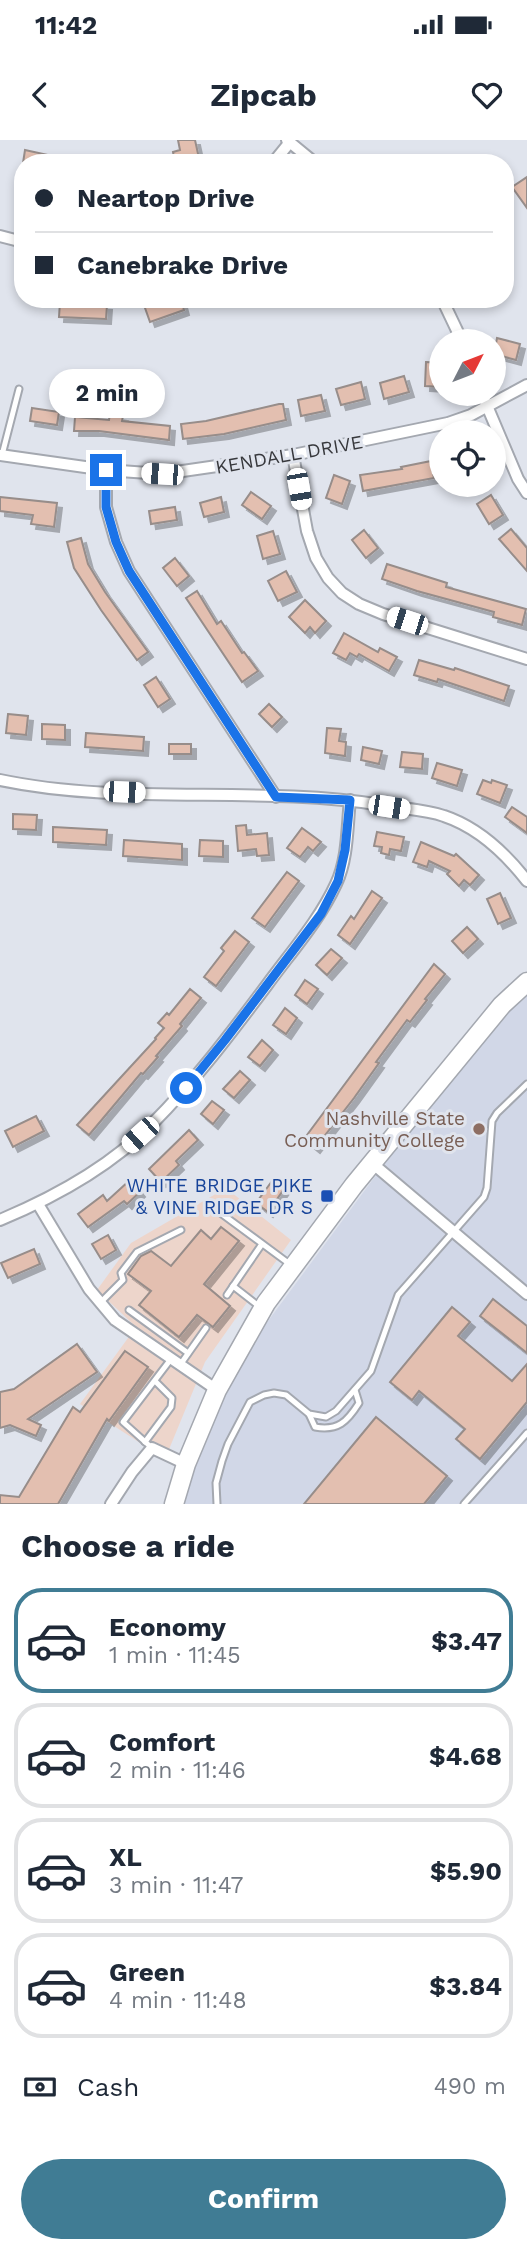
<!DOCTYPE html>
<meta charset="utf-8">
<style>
body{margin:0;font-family:"Work Sans",sans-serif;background:#f2f2f3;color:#1f2937;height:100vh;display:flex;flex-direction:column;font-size:26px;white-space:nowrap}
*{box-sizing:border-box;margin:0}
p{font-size:23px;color:#747a83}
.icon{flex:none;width:38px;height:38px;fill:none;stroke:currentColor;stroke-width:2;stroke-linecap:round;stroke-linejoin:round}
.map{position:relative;height:1364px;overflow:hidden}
.sheet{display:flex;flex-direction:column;background:#fff;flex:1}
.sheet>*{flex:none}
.guide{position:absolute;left:14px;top:14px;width:500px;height:154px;border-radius:28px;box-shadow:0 4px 10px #0003;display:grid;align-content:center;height:154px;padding:0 21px;background:#fff}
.needle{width:46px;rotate:48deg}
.fabs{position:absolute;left:429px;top:189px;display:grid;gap:14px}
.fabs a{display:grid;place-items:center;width:77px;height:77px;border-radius:50%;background:#fff;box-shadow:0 4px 10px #0003;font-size:35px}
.end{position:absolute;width:32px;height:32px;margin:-16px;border:9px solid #1a73e8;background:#fff;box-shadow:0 0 0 4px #fff}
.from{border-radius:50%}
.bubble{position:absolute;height:49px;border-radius:24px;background:#fff;box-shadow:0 4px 10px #0003;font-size:23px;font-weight:700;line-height:49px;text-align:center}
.car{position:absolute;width:21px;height:42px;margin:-21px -10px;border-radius:9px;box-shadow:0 0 5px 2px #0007;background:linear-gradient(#fff 24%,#345 0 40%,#fff 0 76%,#345 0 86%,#fff 0)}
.guide b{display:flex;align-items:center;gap:24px;height:66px;font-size:26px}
.guide b+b{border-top:2px solid #e0e1e3}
.guide i{width:18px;height:18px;background:#1f2937}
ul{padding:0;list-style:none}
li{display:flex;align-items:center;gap:21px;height:105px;margin:0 14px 10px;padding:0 7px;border:4px solid #e0e1e3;border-radius:28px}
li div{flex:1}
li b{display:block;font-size:26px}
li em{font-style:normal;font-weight:700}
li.current{border-color:#407c94}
li>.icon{width:63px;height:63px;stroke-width:1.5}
h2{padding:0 21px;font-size:32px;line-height:84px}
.pay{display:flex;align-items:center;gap:18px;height:77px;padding:0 21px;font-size:26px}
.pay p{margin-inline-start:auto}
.button{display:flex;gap:14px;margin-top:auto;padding:14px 21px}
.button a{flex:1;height:80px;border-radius:42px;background:#407c94;color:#fff;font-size:28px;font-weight:700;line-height:80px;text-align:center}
.status{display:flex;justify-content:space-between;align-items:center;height:49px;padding:0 35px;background:#fff;direction:ltr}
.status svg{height:19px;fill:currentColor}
header{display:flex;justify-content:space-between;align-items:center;height:91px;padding:0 21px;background:#fff;font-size:32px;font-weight:700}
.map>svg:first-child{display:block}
.commercial{fill:#edd5cb}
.built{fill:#d1d7e7}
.building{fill:#e3bfb0;stroke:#978d8a;stroke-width:2;filter:url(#shadow)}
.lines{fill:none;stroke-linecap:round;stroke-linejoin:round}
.lane-casing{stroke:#a4a8b0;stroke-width:9}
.street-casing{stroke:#a4a8b0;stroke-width:14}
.primary-casing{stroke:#a4a8b0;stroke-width:21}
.lane{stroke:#fff;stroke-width:5}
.street{stroke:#fff;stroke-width:10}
.primary{stroke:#fff;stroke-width:18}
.route{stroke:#1a73e8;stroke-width:9}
.education-dot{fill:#8d6e63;stroke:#e0e4ed;stroke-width:2.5}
.transit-dot{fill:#1a4fb4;stroke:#e0e4ed;stroke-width:2.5}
.labels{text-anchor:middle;stroke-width:6;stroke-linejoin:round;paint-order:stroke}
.street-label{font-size:19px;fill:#37383c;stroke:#e0e4ed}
.education-label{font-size:19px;fill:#785e54;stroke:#e0e4ed;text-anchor:end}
.transit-label{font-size:19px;fill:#164399;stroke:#e0e4ed;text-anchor:end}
</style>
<div class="status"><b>11:42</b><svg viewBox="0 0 49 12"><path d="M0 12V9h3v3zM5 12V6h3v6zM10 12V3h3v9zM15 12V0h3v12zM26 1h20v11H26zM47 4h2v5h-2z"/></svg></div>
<header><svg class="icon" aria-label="back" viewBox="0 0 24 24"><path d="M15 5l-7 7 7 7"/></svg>Zipcab<svg class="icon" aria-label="heart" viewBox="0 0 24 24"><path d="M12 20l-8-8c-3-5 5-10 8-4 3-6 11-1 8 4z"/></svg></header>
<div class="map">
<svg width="527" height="1364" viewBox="0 0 527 1364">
<defs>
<filter id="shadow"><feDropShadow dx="5" dy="5" stdDeviation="0" flood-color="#0004"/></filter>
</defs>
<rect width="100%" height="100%" fill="#e0e4ed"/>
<!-- commercial -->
<path class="commercial" d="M226 1048 291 1100 205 1222 165 1319 80 1264 136 1187 97 1150 131 1103Z"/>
<!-- built -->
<path class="built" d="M527 847V1364H179L217 1250 502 865Z"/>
<!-- building -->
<g class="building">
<path d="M178 0H195L200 23H175L173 12 180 10Z"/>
<path d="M25 10 66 19 65 23H23Z"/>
<path d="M527 37V68L512 47Z"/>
<path d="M161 159H181L184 170 150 182 144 165Z"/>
<path d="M60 162 107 165 106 179 59 177Z"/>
<path d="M497 198 520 204 516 220 494 214Z"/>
<path d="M426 222 441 223V247L425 246Z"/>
<path d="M404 236 409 252 384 259 380 243Z"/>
<path d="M361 242 365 259 341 265 336 249Z"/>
<path d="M321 255 325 271 301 276 298 260Z"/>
<path d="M279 264H283L286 280 224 294 183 299 181 284 206 281Z"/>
<path d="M32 268 59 272 57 285 30 281Z"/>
<path d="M110 274 123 276 122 281 170 286 169 300 99 291H74L75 277 109 280Z"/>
<path d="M431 321 434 338 363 351 360 335 402 329 401 327Z"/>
<path d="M334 335 350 341 342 364 326 358Z"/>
<path d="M251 352 271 366 262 379 242 365Z"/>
<path d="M491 355 503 375 489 384 477 364Z"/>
<path d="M0 357 57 363 54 387 31 384 33 375 0 371Z"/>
<path d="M221 357 224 372 204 377 200 363Z"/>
<path d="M175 367 177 380 151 384 149 371Z"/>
<path d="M511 389 527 408V431L499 399Z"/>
<path d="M364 390 378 408 366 418 352 400Z"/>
<path d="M273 391 280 414 263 419 257 396Z"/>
<path d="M81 398 88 424 105 452 148 512 137 520 101 470 74 428 67 402Z"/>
<path d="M175 418 189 436 177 446 163 428Z"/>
<path d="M387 424 447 443 446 447 526 469 522 485 493 477 494 472 417 451 382 439Z"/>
<path d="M286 431 297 452 278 461 268 441Z"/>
<path d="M197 451 217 484 221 481 242 513 244 512 258 531 242 542 186 458Z"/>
<path d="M305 460 326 481 315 493 310 487 305 493 289 477Z"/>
<path d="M344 493 378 512 380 508 397 517 389 531 359 514 357 517 350 513 346 520 333 513Z"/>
<path d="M419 520 454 530 455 528 509 546 504 561 438 539 437 542 414 535Z"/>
<path d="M156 537 170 559 158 567 144 545Z"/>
<path d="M269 564 282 577 272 587 259 574Z"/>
<path d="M8 574 28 576 26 595 6 593Z"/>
<path d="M42 584 65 585V600L42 599Z"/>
<path d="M327 588 341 589 339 601 346 602 345 616 325 613Z"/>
<path d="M86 593 144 597 143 611 85 607Z"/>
<rect x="169" y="604" width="22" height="10"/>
<path d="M363 607 382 611 379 624 361 620Z"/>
<path d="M402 612 423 614 422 629 400 627Z"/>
<path d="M437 623 462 630 457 646 432 638Z"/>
<path d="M483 640 491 643 492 640 507 645 500 663 477 654Z"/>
<path d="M512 667 527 677V693L505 677Z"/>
<path d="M13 674 37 675 36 690 13 689Z"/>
<path d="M246 685 247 695 267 693 269 715 257 716 256 709 238 711 236 686Z"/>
<path d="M53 687 107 690 106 705 53 702Z"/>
<path d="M302 688 321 702 313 711 308 707 300 717 287 708Z"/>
<path d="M377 692 404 697 401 711 390 709 389 715 381 713 382 707 374 706Z"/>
<path d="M124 700 182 704V720L123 716Z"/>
<path d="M200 700 223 701V717L199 716Z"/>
<path d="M421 702 454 716 456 714 479 735 470 745 464 740 459 746 447 734 450 731 429 721 427 727 413 722Z"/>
<path d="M287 732 299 741 265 787 252 778Z"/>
<path d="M372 751 382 758 350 804 338 795 351 776 354 779Z"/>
<path d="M500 753 511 778 498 784 487 759Z"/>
<path d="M467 787 478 799 463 813 452 801Z"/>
<path d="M235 791 249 802 216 846 204 837 224 811 221 808Z"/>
<path d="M331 809 342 818 327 835 316 825Z"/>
<path d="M434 824 445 834 425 859 427 860 410 882 407 880 376 922 379 923 354 958 315 1008 304 999Z"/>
<path d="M305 840 318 849 307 864 295 855Z"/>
<path d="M190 849 201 858 180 884 182 886 156 916 158 917 143 934 141 933 89 995 77 985 156 899 155 898 164 888 158 883 167 873 169 875Z"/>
<path d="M285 868 297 878 286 894 273 885Z"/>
<path d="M262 900 273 910 260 926 248 917Z"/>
<path d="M240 931 250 940 234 958 223 949Z"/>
<path d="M212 961 224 970 213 984 201 974Z"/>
<path d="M36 976 44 991 13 1007 5 991Z"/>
<path d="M189 990 198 1000 176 1021 179 1025 161 1042 149 1029Z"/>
<path d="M130 1040 140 1052 127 1064 124 1061 88 1087 78 1074 103 1055 107 1061Z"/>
<path d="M272 1041 284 1049 268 1072 256 1063Z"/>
<path d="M221 1087 239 1101 204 1144 230 1166 213 1187 197 1175 179 1197 139 1165 151 1151 128 1134 141 1116 151 1111 171 1126 201 1090 211 1099Z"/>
<path d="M108 1095 116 1110 101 1119 92 1104Z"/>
<path d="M34 1109 40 1124 8 1138 1 1123Z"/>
<path d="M493 1159 527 1186V1213L480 1176Z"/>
<path d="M452 1167 470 1182 458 1196 512 1241 527 1224V1262L480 1319 456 1299 465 1289 419 1251 412 1260 390 1242Z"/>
<path d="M77 1204 97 1232 28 1279 41 1285 36 1296 10 1285 0 1288V1252L14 1249Z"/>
<path d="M125 1211 148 1227 109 1281 107 1279 58 1364H0V1355L19 1357 73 1267 80 1272Z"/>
<path d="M376 1277 447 1336 424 1364H304Z"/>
</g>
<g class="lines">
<!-- lane casing -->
<g class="lane-casing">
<g id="lane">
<path d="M2 315 19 249"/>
<path d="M211 1066 291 1125"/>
<path d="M233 1146 260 1167"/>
<path d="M227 1155 262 1104"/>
<path d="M100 1163 123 1140 121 1133 137 1112 181 1090"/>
<path d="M129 1170 188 1213"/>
<path d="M180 1225 206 1188"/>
<path d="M309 1274 315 1287C338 1291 347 1282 359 1263L355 1250"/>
<path d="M145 1302 171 1267 172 1258 155 1241"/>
<path d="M152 1308 123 1282 171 1219"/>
<path d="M217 1364 216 1343 222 1321 228 1304 250 1262 264 1255 274 1253 286 1255 309 1274 326 1277 336 1271 371 1231 398 1155 484 1057 487 1048 492 981 497 973 527 944"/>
<path d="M464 1364 527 1293"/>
</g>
</g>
<!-- street casing -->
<g class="street-casing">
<g id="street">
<path d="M287 0 315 23"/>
<path d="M273 23 290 2"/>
<path d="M0 96 23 102"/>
<path d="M442 159 462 201"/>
<path d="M482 254 518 339 527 353"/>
<path d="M0 315 106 330 162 334 293 315 448 283 471 275 527 245"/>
<path d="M293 315 307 391 316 418 328 438 342 453 359 464 383 474 527 519"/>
<path d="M106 330V367L116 402 129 431 276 657"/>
<path d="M0 640C123 666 257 645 382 665 402 669 425 669 444 676 477 687 506 714 527 741"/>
<path d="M372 1023 527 1154"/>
<path d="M38 1064 89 1149 115 1180 217 1250"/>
<path d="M0 1080C55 1057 110 1027 152 984 195 941 231 893 267 845 291 812 319 781 336 744 348 719 347 687 350 660"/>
<path d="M111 1364 132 1332 152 1308 186 1324"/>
</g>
</g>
<!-- primary casing -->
<g class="primary-casing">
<path id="primary" d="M174 1364 186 1324 217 1250 266 1163 354 1045 502 865 527 842"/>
</g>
<!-- lane -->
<use href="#lane" class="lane"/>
<!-- street -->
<use href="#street" class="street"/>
<!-- primary -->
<use href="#primary" class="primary"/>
</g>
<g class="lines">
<!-- route -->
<path class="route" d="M106 330V367L116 402 129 431 276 657 350 660 345 710 338 741 321 774 225 900 186 948"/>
</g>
<!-- markers -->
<circle class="education-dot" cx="479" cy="989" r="7"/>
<rect class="transit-dot" x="320" y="1049" width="14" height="14" rx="3.5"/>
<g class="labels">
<!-- street labels -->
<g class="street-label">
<text transform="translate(289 314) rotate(-10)" y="7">KENDALL DRIVE</text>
</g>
<!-- education labels -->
<g class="education-label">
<text x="465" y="985">Nashville State<tspan x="465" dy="22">Community College</tspan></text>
</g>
<!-- transit labels -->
<g class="transit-label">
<text x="313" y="1052">WHITE BRIDGE PIKE<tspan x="313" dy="22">&amp; VINE RIDGE DR S</tspan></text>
</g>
</g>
</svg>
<div class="fabs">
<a><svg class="needle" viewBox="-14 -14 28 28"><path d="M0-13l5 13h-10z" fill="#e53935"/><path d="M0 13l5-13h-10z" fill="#747a83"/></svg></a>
<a><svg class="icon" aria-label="locate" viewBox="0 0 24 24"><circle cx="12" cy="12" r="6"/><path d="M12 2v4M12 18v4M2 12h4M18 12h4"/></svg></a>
</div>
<i class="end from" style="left:186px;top:948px"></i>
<i class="end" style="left:106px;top:330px"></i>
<div class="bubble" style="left:49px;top:229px;width:116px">2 min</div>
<i class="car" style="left:162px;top:334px;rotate:274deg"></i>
<i class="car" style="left:299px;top:349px;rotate:170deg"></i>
<i class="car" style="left:407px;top:481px;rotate:288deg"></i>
<i class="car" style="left:124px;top:652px;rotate:92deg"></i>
<i class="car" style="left:389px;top:667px;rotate:99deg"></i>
<i class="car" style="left:140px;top:995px;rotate:228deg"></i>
<div class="guide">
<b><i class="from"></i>Neartop Drive</b>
<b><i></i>Canebrake Drive</b>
</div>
</div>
<section class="sheet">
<h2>Choose a ride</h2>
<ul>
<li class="current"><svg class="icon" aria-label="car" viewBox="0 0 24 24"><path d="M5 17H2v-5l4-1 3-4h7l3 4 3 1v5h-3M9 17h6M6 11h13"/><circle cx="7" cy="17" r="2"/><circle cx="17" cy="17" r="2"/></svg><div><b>Economy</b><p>1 min · 11:45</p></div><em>$3.47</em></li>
<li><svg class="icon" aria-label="car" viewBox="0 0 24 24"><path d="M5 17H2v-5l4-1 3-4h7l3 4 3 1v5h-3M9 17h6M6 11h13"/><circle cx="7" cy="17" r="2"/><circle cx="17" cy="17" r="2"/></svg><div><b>Comfort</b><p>2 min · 11:46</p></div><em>$4.68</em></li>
<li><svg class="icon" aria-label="car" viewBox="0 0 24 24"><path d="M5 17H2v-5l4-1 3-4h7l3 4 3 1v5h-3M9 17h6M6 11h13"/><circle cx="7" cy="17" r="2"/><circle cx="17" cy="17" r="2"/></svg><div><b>XL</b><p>3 min · 11:47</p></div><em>$5.90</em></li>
<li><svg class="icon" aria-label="car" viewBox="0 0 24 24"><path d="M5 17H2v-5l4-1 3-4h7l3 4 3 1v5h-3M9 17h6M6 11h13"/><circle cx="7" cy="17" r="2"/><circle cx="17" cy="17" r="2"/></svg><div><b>Green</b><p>4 min · 11:48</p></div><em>$3.84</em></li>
</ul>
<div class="pay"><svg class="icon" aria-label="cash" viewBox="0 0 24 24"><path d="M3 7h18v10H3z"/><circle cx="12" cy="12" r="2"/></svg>Cash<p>490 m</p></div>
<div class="button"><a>Confirm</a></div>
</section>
